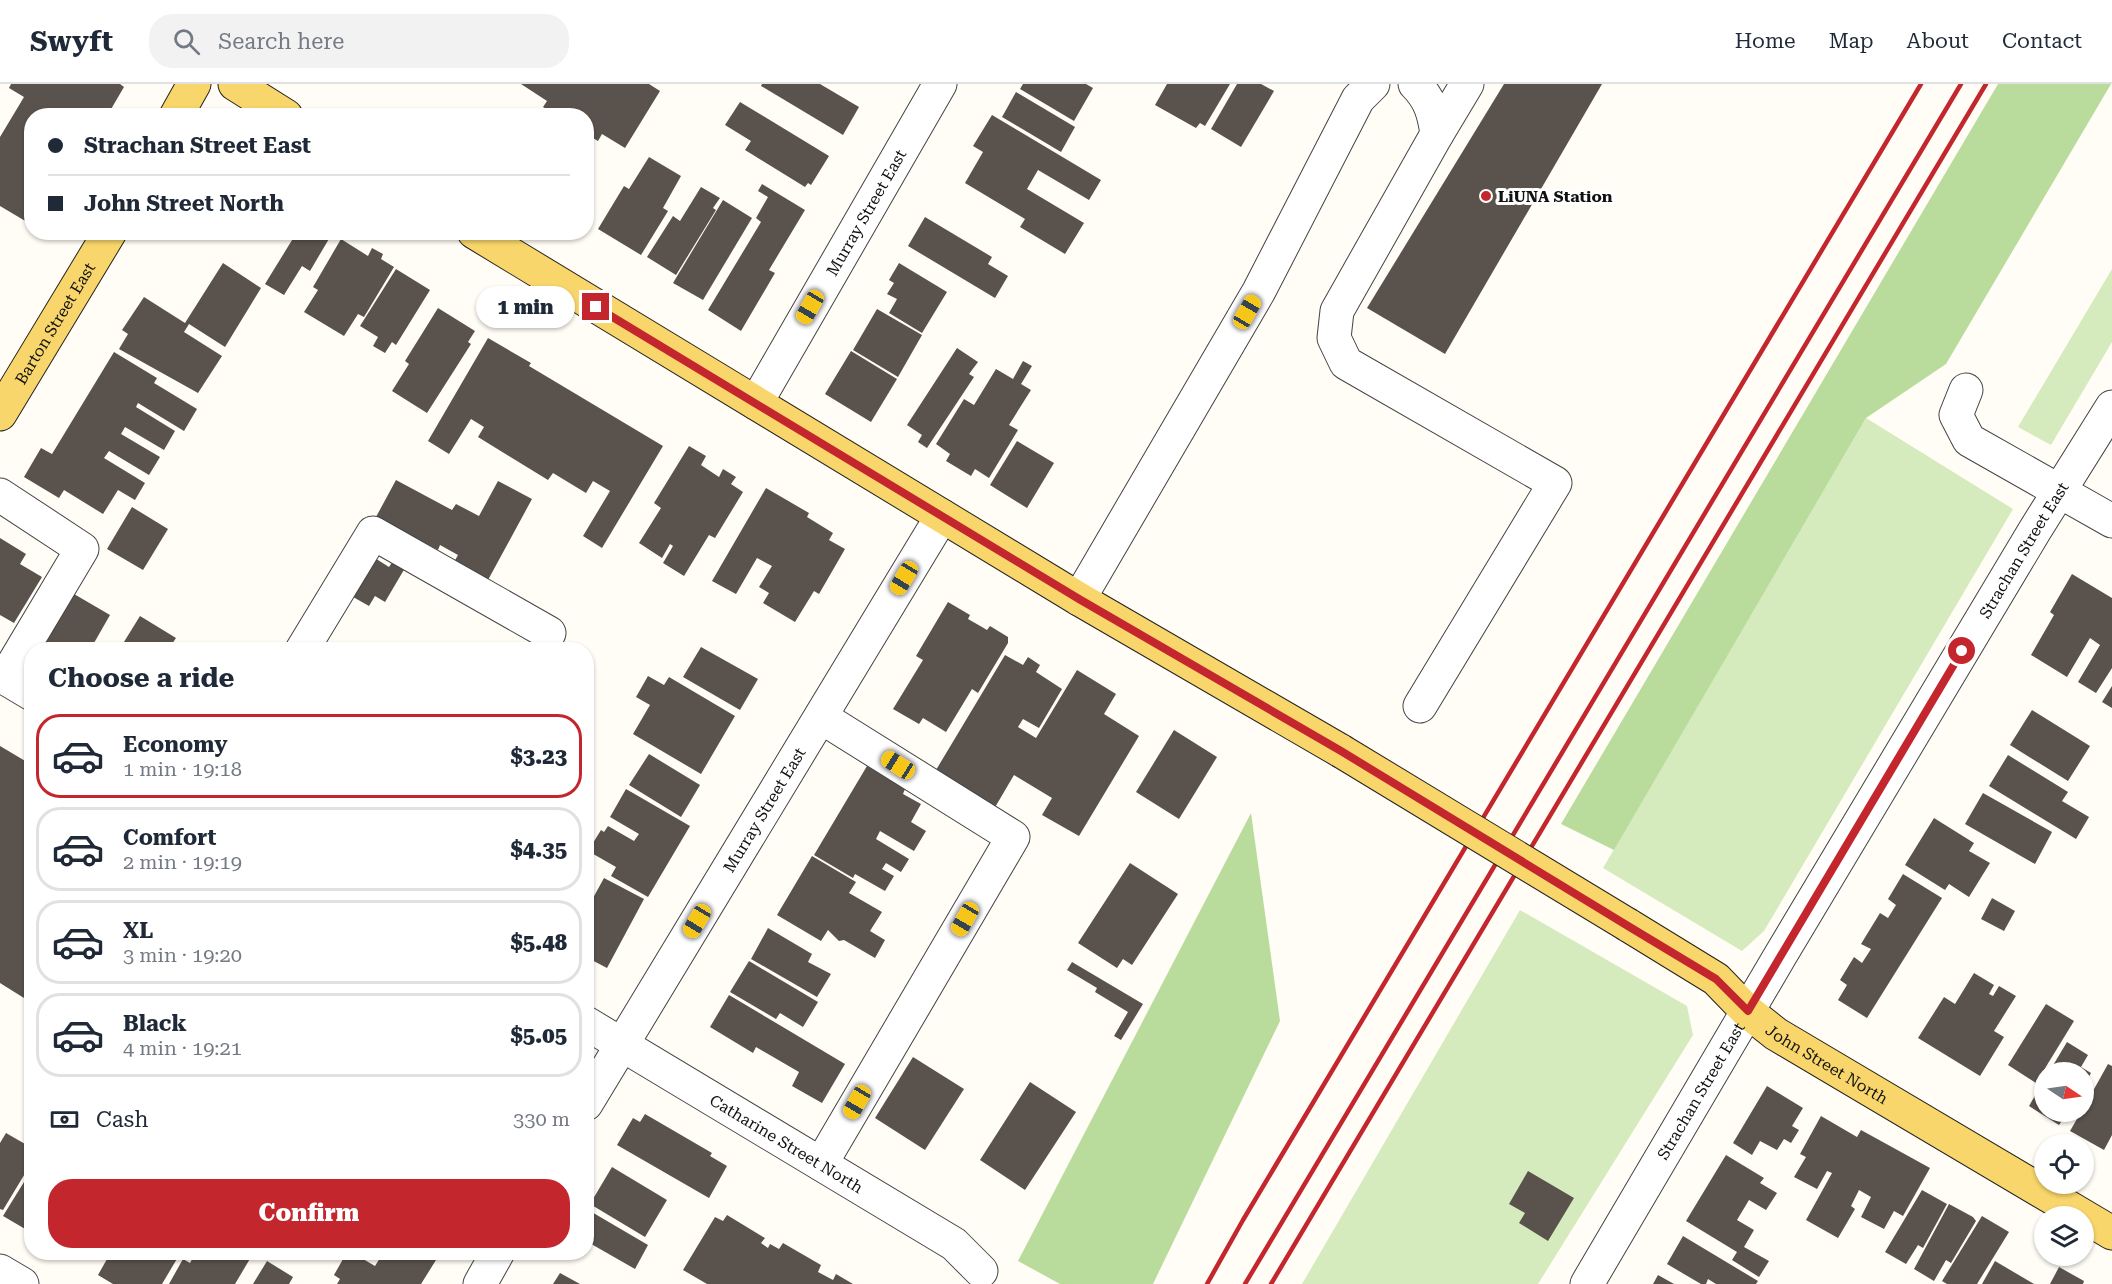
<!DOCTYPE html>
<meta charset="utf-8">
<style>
body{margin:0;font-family:"Roboto Serif",serif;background:#f2f2f3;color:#1f2937;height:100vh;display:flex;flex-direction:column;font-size:22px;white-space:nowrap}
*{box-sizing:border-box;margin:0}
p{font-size:20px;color:#747a83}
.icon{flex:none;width:33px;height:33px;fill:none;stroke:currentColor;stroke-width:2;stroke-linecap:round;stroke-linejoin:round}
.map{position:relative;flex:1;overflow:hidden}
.panel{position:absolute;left:24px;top:558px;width:570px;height:618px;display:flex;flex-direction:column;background:#fff;border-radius:24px;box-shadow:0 2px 4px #0004}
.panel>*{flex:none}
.banner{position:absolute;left:24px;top:24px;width:570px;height:132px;border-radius:24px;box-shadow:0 2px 4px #0004;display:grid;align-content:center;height:132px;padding:0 24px;background:#fff}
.needle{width:39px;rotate:103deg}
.fabs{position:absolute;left:2034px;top:978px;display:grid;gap:12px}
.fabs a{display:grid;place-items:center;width:60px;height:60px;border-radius:50%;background:#fff;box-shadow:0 2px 4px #0004;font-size:30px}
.end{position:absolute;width:27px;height:27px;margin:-14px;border:8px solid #c4262e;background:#fff;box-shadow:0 0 0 3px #fff}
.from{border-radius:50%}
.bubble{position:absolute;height:42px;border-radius:21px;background:#fff;box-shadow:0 2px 4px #0004;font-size:20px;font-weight:800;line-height:42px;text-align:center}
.car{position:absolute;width:18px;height:36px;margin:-18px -9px;border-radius:8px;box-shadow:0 0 4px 2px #0007;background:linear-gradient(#f5c518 24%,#345 0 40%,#f5c518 0 76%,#345 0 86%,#f5c518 0)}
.banner b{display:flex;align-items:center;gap:21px;height:57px;font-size:22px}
.banner b+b{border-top:2px solid #e0e1e3}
.banner i{width:15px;height:15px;background:#1f2937}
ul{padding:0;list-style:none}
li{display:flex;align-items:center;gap:18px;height:84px;margin:0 12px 9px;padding:0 12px;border:3px solid #e0e1e3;border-radius:24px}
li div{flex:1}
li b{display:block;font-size:22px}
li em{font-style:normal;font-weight:800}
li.active{border-color:#c4262e}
li>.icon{width:54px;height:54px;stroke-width:1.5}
h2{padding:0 24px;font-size:27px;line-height:72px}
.pay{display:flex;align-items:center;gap:15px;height:66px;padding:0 24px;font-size:22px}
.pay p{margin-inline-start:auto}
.action{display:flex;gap:12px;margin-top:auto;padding:12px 24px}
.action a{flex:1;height:69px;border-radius:24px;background:#c4262e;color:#fff;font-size:24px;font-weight:800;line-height:69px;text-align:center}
header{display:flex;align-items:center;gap:36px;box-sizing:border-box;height:84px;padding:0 30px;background:#fff;border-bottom:2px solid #e0e1e3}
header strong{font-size:28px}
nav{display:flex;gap:33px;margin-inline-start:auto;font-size:21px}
.search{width:420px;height:54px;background:#f2f2f3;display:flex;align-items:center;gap:15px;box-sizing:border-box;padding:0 21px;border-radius:24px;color:#747a83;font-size:22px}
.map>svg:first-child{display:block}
.green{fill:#d5ebbd}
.forest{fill:#b9dc9c}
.building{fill:#5a524d}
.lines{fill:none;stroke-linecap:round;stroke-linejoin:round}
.minor-casing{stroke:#444;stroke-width:35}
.major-casing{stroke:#222;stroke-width:35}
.minor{stroke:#fff;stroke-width:33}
.major{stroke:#f9d66b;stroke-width:33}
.rail{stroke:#c4262e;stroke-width:4.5}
.major-bridge-casing{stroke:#222;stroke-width:35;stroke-linecap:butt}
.major-bridge{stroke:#f9d66b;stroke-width:33}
.route{stroke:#c4262e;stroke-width:8}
.poi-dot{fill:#c4262e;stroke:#fff;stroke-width:2}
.labels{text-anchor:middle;stroke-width:6;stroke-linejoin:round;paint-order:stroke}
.poi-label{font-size:16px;font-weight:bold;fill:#111;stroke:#fff;text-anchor:start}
.street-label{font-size:16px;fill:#111;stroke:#fff}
</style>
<header>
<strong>Swyft</strong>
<div class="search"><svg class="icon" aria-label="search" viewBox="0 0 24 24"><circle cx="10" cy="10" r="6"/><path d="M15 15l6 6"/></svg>Search here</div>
<nav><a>Home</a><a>Map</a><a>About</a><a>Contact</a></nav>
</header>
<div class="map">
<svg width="2112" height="1200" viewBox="0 0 2112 1200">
<rect width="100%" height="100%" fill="#fffdf5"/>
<!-- green -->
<g class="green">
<path d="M2112 185V258L2051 361 2018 343Z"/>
<path d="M1866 334 2013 425 1764 847 1742 867 1603 784Z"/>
<path d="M1520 826 1687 922 1693 951 1538 1200H1302Z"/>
</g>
<!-- forest -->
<g class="forest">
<path d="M1998 0H2111L1946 280 1866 334 1614 766 1561 740Z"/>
<path d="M1251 729 1280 937 1153 1200H1060L1018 1177Z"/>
</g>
<!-- building -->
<g class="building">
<path d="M11 0H120L124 3 107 32 84 30 83 32H32V141L0 122V53L24 13 9 4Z"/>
<path d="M521 0H649L660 7 625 64 602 50 598 57 586 50V32H557L543 23 547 17Z"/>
<path d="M762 0H820L859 23 843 51 761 2Z"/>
<path d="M1023 0H1086L1093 4 1074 37 1020 5Z"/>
<path d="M1167 0H1230L1205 42 1200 39 1196 44 1155 21Z"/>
<path d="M1237 0H1261L1274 7 1241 63 1211 45Z"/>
<path d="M1504 0H1602L1445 270 1367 224Z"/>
<path d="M1016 8 1075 43 1061 68 1002 33Z"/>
<path d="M740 18 829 72 811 101 808 99 805 103 745 66 751 57 725 41Z"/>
<path d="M992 31 1101 96 1089 116 1038 86 1027 105 1084 139 1065 170 1020 143 1025 135 965 99 983 68 973 62Z"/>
<path d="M649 73 681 92 663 124 668 127 641 171 598 145 624 102 629 105Z"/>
<path d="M762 100 805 126 769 186 775 189 741 247 708 226 761 138 756 134 768 113 758 107Z"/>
<path d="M701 103 720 114 713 124 716 126 676 191 647 173 673 132 680 137Z"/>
<path d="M723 116 752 134 703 216 673 199Z"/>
<path d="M925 133 992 173 988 180 1008 192 995 214 908 162Z"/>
<path d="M297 148H333L310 187 302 182 284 211 265 200Z"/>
<path d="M341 155 368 172 372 164 383 170 381 175 394 183 364 233 358 230 344 252 304 228 318 206 313 203Z"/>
<path d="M223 179 261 204 225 263 189 240 184 248 222 272 198 309 119 265 128 250 122 246 144 213 185 239Z"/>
<path d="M899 179 947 208 922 249 889 229 897 215 887 210 894 199 889 196Z"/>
<path d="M396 185 430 206 396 261 392 258 385 269 373 262 378 253 360 242Z"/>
<path d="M438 224 475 247 468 258 471 260 427 329 392 307 409 280 405 277Z"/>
<path d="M877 225 922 251 898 293 853 266Z"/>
<path d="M488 254 531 279 529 282 663 362 602 464 583 452 610 407 593 397 586 409 553 389 548 396 478 353 484 343 471 335 449 370 428 357Z"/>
<path d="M957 264 978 278 969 290 974 293 927 364 918 358 922 351 907 341Z"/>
<path d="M851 267 897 295 871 338 825 310Z"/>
<path d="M114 268 157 294 154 299 197 325 184 347 138 319 136 323 175 347 164 366 125 343 121 350 160 373 149 391 109 367 104 374 145 399 135 416 118 406 103 430 64 406 59 414 24 393 41 364 52 370Z"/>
<path d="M1023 277 1032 282 1021 300 1031 306 1009 341 1018 346 989 394 975 385 971 392 946 377 950 370 936 360 964 315 974 321 996 285 1013 295Z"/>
<path d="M1017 357 1054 379 1027 424 990 401Z"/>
<path d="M689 362 706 372 701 381 719 393 723 385 736 393 731 400 743 408 715 454 709 451 684 492 663 479 673 462 670 460 662 474 639 459 661 424 654 419Z"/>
<path d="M396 396 452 426 456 420 479 432 498 397 532 415 488 496 454 478 458 471 440 461 438 466 376 433Z"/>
<path d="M766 404 809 429 807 433 833 449 829 456 845 465 819 510 814 507 795 538 763 519 769 509 759 503 772 482 757 474 736 510 712 497Z"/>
<path d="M132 423 168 445 143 486 107 465Z"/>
<path d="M0 454 26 470 20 480 42 493 14 539 0 531Z"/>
<path d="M370 471 389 483 393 477 405 484 385 518 375 512 369 522 346 509Z"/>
<path d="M2072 490 2112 514V584L2096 609 2078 598 2100 561 2090 554 2067 593 2031 571 2054 531 2050 528Z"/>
<path d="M74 510 110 531 90 566H56L45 559Z"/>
<path d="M948 518 970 531 968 535 982 543 987 546 990 542 1008 553V559L978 609 972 605 946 648 923 634 919 640 893 625 923 576 916 572Z"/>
<path d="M140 532 176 554 168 566H119Z"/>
<path d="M701 563 758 595 740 626 683 593Z"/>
<path d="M1005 571 1023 581 1028 573 1040 581 1036 588 1062 605 1039 644 1023 635 1018 643 1036 654 1077 586 1116 610 1104 630 1139 652 1079 752 1042 731 1052 714 1014 691 994 725 930 696Z"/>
<path d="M648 592 664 601 669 593 735 632 701 690 633 650 650 621 636 613Z"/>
<path d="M2112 602V624L2102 618Z"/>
<path d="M2032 626 2090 662 2068 697 2010 661Z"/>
<path d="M1174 646 1217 673 1179 735 1136 708Z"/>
<path d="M0 662 32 681V919L0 899Z"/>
<path d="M649 670 700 701 681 733 629 701Z"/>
<path d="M2008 671 2068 708 2062 717 2089 733 2076 755 1989 702Z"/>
<path d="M867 682 905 705 903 710 921 720 911 738 926 747 914 767 880 747 876 755 909 775 901 788 886 779 882 785 894 792 885 807 855 790 853 794 814 771Z"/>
<path d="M626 705 690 742 648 813 611 792 616 783 588 767 601 746 604 748 608 742 634 757 639 750 610 733Z"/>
<path d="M1983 709 2052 748 2035 780 1965 740Z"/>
<path d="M1934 734 1974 759 1969 767 1990 779 1969 813 1949 800 1945 806 1905 781Z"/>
<path d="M812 772 856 798 849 809 882 828 870 847 885 856 875 874 844 856 839 857 828 846 821 857 777 831Z"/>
<path d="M1130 779 1178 810 1132 881 1123 875 1117 884 1078 859Z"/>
<path d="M1903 790 1942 814 1867 934 1838 916 1847 901 1840 896 1854 873 1862 879 1871 865 1861 860 1880 829 1888 834 1896 821 1888 815Z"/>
<path d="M604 794 644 815 607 884 586 873V811L593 814Z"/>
<path d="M1992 814 2015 827 2004 847 1981 835Z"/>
<path d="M768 844 812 870 808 878 831 890 817 913 751 875Z"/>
<path d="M749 877 818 918 803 943 780 929 776 935 730 908Z"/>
<path d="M1072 878 1143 920 1121 956 1114 952 1128 928 1095 908 1097 904 1067 886Z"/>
<path d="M1974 889 1994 901 1989 910 1993 912 1999 902 2016 912 1994 947 2004 953 1980 992 1918 954 1944 913 1955 920Z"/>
<path d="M729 911 845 980 822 1019 792 1002 799 988 756 963 753 969 710 943Z"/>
<path d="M2046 920 2074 937 2036 999 2008 981Z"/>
<path d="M2067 958 2088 971 2081 983 2091 989 2084 1001V988H2049Z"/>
<path d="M913 973 964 1005 925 1066 875 1034Z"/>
<path d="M2108 980 2112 982V1051L2104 1066 2070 1047 2081 1028H2084V1023Z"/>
<path d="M2044 996V1028H2068L2059 1041 2029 1022Z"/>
<path d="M1030 998 1076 1028 1025 1106 980 1076Z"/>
<path d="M1767 1002 1803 1024 1792 1042 1799 1046 1791 1059 1784 1055 1777 1066 1760 1057 1752 1071 1733 1059Z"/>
<path d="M645 1030 712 1069 710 1072 727 1082 709 1114 617 1061 633 1034 640 1038Z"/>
<path d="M1821 1032 1857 1053 1861 1046 1930 1084 1903 1132 1894 1127 1884 1145 1861 1133 1871 1113 1859 1106 1851 1122 1855 1125 1838 1154 1806 1136 1832 1089 1827 1087 1817 1105 1794 1093 1806 1073 1800 1070Z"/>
<path d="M6 1049 32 1064V1078L3 1126 0 1125V1059Z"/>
<path d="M1726 1071 1764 1094 1760 1099 1777 1109 1766 1126 1749 1116 1737 1136 1754 1146 1744 1163 1769 1177 1759 1193 1732 1176 1737 1168 1686 1137Z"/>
<path d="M612 1083 667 1116 645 1153 590 1120Z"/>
<path d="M32 1085V1149L3 1132Z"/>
<path d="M1528 1087 1574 1114 1548 1157 1519 1139 1525 1129 1509 1120Z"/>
<path d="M1922 1106 1947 1120 1923 1164 1918 1161 1906 1180 1885 1168Z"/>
<path d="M1949 1120 1973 1133 1976 1137 1951 1179 1946 1176 1934 1197 1914 1185Z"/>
<path d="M590 1127 648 1161 635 1185 586 1157V1132Z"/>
<path d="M727 1131 765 1154 761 1159 768 1164 770 1160 779 1165 783 1159 821 1181 818 1188 833 1196 836 1190 853 1200H707L683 1186 715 1133 723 1137Z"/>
<path d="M1982 1132 2009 1148 1977 1200H1947L1942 1197Z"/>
<path d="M1683 1152 1758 1197 1756 1200H1716L1708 1195 1706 1200H1701L1667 1180Z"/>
<path d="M111 1168H181L162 1200H113L98 1191Z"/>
<path d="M196 1168H254L235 1200H169L183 1175 190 1179Z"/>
<path d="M347 1168H351L375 1182 380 1174 371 1168H441L421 1200H337L340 1195 334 1191Z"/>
<path d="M267 1177 293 1193 289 1200H253Z"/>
<path d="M1995 1177 2034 1200H1982Z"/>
<path d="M2059 1183 2084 1197 2083 1200H2050Z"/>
<path d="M560 1189 580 1200H553Z"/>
<path d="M1658 1191 1674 1200H1653Z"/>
</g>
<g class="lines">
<!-- minor casing -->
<g class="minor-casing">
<g id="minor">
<path d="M1415 0C1430 15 1434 29 1437 50L1337 227 1334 254 1346 279 1555 399 1420 622"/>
<path d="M1437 50 1467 0"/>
<path d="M1966 306 1956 331 1969 356 2112 437"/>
<path id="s1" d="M756 319 940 0"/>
<path d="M0 411 82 465 5 594"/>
<path d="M1079 515 1259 207 1358 15 1373 0"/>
<path d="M302 566 373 449 549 549"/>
<path d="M0 591 32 610"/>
<path id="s2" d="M586 939 954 1160 981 1187"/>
<path id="s3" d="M586 1020 942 432"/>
<path d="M821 1080 1013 753 821 633"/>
<path d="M0 1187 22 1200"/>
<path d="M480 1200 498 1168"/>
<path id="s4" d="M1587 1200 1780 872 2035 446 2112 323"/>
</g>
</g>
<!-- major casing -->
<g class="major-casing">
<g id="major">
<path d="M235 0 286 32"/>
<path d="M176 32 194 0"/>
<path d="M474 148 1079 515 1341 667"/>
<path id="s5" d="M0 330 110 148"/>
<path id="s6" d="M1628 841 1716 895 1747 927 1776 950 2112 1149"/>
</g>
</g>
<!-- minor -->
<use href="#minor" class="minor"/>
<!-- major -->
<use href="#major" class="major"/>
<!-- rail -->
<g class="rail">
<path d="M1207 1200 1243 1136 1921 0"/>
<path d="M1245 1200 1961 0"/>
<path d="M1271 1200 1986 0"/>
</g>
<!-- major-bridge casing -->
<g class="major-bridge-casing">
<path id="major-bridge" d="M1341 667 1628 841"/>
</g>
<!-- major-bridge -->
<use href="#major-bridge" class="major-bridge"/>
</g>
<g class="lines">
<!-- route -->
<path class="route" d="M596 223 1079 515 1341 667 1628 842 1716 895 1748 927 1962 567"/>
</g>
<!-- markers -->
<circle class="poi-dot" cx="1486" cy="112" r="6"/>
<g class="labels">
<!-- poi labels -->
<g class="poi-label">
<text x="1498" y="118">LiUNA Station</text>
</g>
<!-- street labels -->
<g class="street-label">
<text dy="6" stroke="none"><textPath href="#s1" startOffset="220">Murray Street East</textPath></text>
<text dy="6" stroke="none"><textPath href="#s5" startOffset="106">Barton Street East</textPath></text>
<text dy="6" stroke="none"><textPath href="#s4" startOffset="854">Strachan Street East</textPath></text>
<text dy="6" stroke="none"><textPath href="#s3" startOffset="344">Murray Street East</textPath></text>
<text dy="6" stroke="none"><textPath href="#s6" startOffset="244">John Street North</textPath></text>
<text dy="6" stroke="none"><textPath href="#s4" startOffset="224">Strachan Street East</textPath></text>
<text dy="6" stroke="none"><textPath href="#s2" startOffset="234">Catharine Street North</textPath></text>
</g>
</g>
</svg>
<div class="fabs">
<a><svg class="needle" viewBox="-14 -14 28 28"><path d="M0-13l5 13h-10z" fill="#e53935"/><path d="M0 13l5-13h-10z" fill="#747a83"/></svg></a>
<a><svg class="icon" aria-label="locate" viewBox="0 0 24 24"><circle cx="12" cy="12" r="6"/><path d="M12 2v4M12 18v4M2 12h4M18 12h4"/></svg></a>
<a><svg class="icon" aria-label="layers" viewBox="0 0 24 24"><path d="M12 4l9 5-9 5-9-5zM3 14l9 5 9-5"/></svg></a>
</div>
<i class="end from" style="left:1962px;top:567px"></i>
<i class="end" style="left:596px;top:223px"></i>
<div class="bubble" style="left:476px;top:202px;width:99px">1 min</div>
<i class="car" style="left:810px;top:223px;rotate:210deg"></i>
<i class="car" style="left:1247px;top:228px;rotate:30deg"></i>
<i class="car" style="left:904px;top:494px;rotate:211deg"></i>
<i class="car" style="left:898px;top:681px;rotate:302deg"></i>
<i class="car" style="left:965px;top:835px;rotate:210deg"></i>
<i class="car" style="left:697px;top:837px;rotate:211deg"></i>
<i class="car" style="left:857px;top:1018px;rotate:210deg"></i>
<div class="banner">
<b><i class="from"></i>Strachan Street East</b>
<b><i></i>John Street North</b>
</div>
<section class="panel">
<h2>Choose a ride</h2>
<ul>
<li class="active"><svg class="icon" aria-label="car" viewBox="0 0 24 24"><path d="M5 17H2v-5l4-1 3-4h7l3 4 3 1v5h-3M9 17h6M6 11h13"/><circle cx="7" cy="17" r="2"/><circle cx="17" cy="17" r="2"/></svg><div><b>Economy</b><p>1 min · 19:18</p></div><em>$3.23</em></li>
<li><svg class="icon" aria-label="car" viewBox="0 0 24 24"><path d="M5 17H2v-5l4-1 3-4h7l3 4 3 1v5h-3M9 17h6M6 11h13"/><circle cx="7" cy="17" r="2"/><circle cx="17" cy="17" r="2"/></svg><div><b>Comfort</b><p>2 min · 19:19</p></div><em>$4.35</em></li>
<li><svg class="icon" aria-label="car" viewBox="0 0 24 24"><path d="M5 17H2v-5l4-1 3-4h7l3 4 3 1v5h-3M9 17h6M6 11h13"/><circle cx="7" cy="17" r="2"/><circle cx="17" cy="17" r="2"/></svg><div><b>XL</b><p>3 min · 19:20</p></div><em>$5.48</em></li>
<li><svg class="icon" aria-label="car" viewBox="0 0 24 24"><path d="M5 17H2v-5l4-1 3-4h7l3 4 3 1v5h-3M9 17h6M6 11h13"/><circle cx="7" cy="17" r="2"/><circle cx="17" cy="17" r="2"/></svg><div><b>Black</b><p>4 min · 19:21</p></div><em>$5.05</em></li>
</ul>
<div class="pay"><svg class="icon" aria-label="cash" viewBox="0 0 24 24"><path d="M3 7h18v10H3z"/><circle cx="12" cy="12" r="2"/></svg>Cash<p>330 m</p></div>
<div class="action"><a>Confirm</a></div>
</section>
</div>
